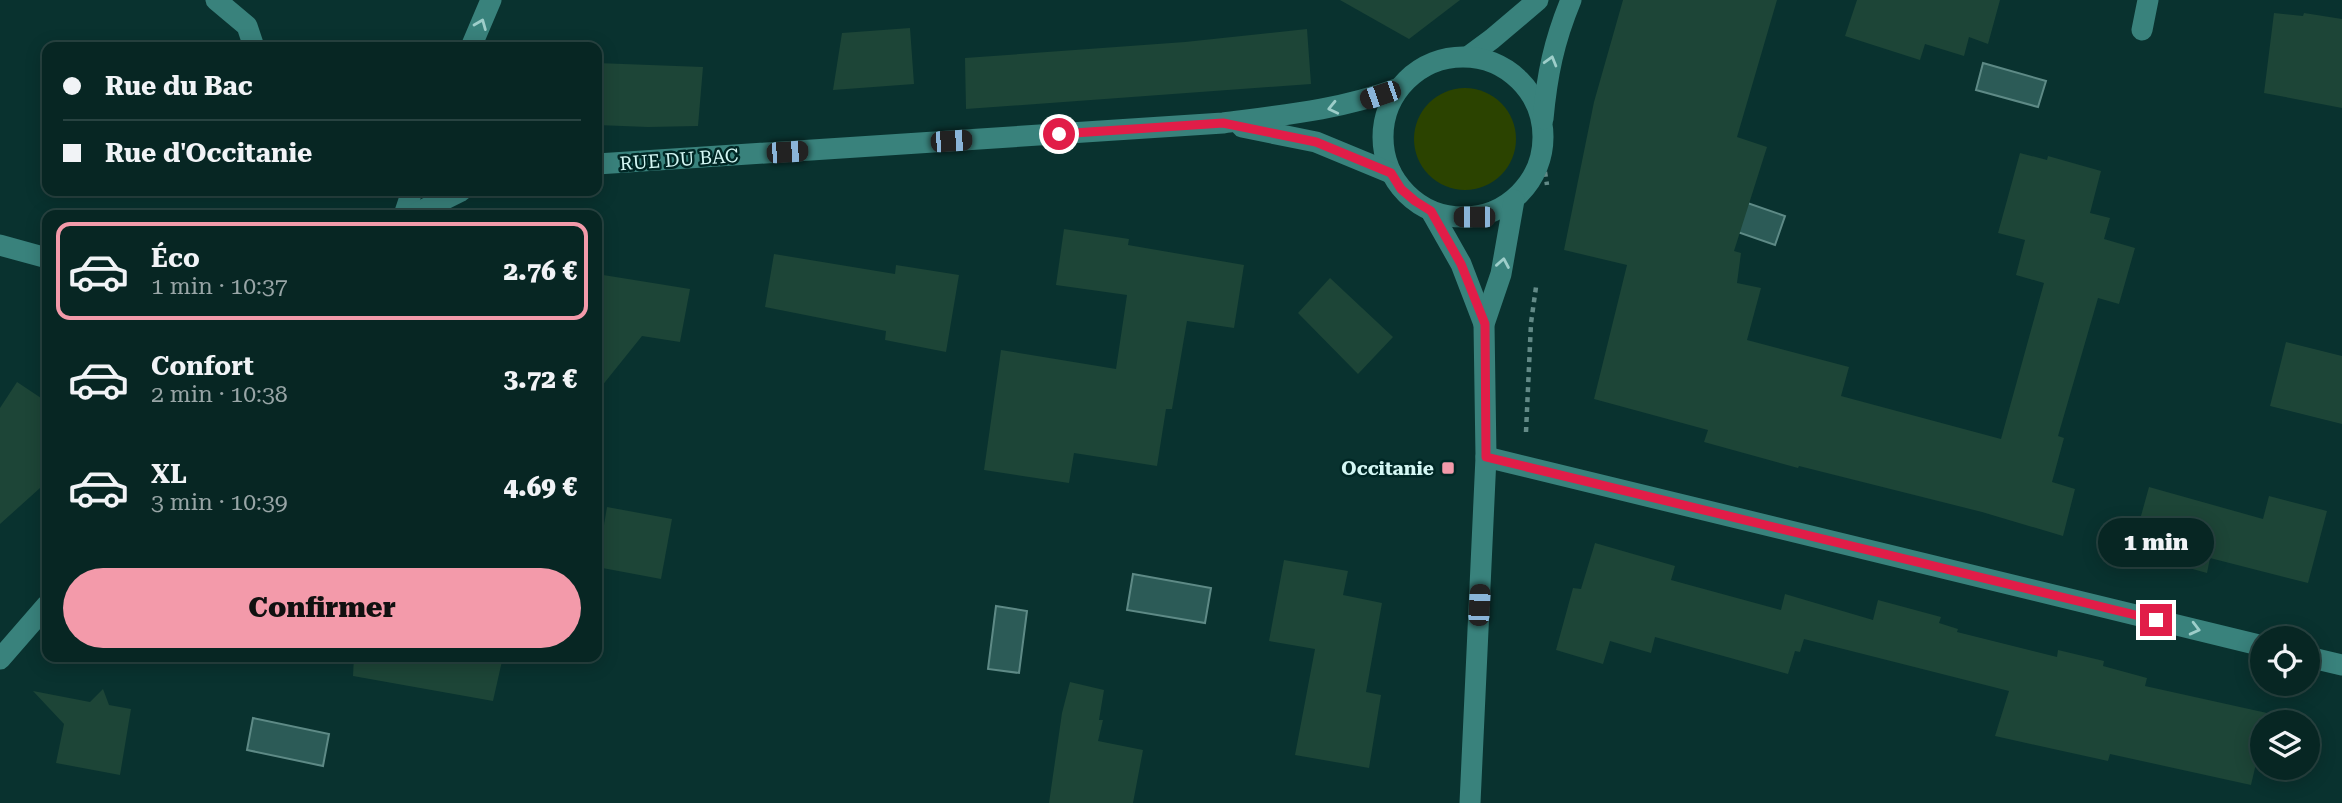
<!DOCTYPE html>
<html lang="fr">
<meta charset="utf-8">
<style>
body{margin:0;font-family:"Roboto Serif",serif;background:#153230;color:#f1f3f6;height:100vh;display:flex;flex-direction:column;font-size:26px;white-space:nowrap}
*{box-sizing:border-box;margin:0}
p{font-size:23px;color:#98a5a6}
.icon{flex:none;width:38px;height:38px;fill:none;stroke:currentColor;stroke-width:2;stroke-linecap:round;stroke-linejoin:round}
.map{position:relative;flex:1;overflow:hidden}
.details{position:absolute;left:42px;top:210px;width:560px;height:452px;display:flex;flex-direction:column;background:#072623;border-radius:14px;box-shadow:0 4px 18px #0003,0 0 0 2px #284341}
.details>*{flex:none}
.top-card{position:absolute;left:42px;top:42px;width:560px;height:154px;border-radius:14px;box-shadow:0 4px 18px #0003,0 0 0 2px #284341;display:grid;align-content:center;height:154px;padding:0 21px;background:#072623}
.fabs{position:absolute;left:2250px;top:626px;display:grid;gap:14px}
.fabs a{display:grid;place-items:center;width:70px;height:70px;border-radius:50%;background:#072623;box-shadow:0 4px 18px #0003,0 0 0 2px #284341;font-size:35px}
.end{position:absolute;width:32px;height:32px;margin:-16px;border:9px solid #e11d48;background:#fff;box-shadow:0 0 0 4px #fff}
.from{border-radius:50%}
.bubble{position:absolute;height:49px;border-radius:24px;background:#072623;box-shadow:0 4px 18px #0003,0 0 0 2px #284341;font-size:23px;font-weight:800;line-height:49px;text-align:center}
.car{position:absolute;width:21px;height:42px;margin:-21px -10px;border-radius:9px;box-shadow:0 0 5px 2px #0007;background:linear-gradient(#222 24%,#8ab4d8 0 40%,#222 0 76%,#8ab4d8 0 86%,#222 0)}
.top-card b{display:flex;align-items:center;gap:24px;height:66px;font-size:26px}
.top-card b+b{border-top:2px solid #284341}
.top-card i{width:18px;height:18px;background:#f1f3f6}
ul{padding:12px 0 0;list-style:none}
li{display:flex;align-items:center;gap:21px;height:98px;margin:0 14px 10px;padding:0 7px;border:4px solid transparent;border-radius:14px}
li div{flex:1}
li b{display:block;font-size:26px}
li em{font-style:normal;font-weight:800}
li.on{border-color:#f39aaa}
li>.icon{width:63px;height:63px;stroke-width:1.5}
.cta{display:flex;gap:14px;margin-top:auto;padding:14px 21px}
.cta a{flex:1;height:80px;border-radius:42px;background:#f39aaa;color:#111;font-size:28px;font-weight:800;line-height:80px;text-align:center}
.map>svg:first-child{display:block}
.green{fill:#2b4300}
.water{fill:#2c5b57;stroke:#5e8a86;stroke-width:2}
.building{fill:#1d4537}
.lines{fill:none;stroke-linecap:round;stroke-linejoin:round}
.path{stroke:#638a87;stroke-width:4.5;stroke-dasharray:5 5;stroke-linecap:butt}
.minor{stroke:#39827c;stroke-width:21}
.oneway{stroke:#9ececa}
.route{stroke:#e11d48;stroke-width:9}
.poi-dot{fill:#f39aaa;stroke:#002725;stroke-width:2.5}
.labels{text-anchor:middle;stroke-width:5;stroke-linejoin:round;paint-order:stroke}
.street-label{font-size:19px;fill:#d4f7f4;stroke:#002725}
.poi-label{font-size:19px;font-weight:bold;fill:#d4f7f4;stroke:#002725;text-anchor:end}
</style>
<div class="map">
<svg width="2342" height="803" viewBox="0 0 2342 803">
<rect width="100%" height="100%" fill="#09322f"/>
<!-- green -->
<circle class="green" cx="1465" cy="139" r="51"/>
<!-- water -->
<g class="water">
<path d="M1983 63 2046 81 2038 107 1976 90Z"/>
<path d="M1733 198 1785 216 1775 245 1723 227Z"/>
<path d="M1133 574 1211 588 1205 623 1127 610Z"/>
<path d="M996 606 1027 611 1019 673 988 669Z"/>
<path d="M253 718 329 734 323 766 247 750Z"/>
</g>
<!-- building -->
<g class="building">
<path d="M1340 0H1460L1409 39Z"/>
<path d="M1623 0H1777L1737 137 1767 147 1734 251 1741 253 1737 283 1761 288 1747 340 1849 367 1841 396 2001 439 2044 283 2016 275 2025 240 1998 233 2020 153 2047 160 2048 156 2101 171 2090 213 2110 218 2104 239 2135 248 2119 304 2098 298 2058 436 2064 438 2052 482 2075 489 2063 536 1982 512 1799 466 1798 468 1704 442 1708 430 1594 399 1627 265 1564 250 1594 102Z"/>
<path d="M1857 0H2000L1988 44 1969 37 1964 56 1925 44 1920 60 1845 36Z"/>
<path d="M2274 13 2303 16 2304 13 2342 19V108L2264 93Z"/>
<path d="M910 28 914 84 833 90 842 33Z"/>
<path d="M1307 29 1311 84 966 109 965 58 1185 42Z"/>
<path d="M597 63 703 67 698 126 648 127 597 125Z"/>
<path d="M1064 229 1129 239 1128 245 1244 265 1234 328 1187 321 1172 409H1166L1157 466 1074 453 1069 483 984 470 1001 350 1116 369 1127 295 1056 285Z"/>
<path d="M774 254 895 274 896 265 959 275 946 352 885 340 886 331 765 307Z"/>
<path d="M597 274 690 289 680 342 642 336 597 392Z"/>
<path d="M1330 278 1393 337 1358 374 1298 313Z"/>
<path d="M2286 342 2342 356V424L2270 406Z"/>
<path d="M17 382 47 402V478L40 488 0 524V408Z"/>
<path d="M2149 487 2263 519 2269 496 2327 511 2308 583 2210 558 2207 573 2131 552Z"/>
<path d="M607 507 672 519 661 579 597 567Z"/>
<path d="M1595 543 1675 566 1671 580 1781 610 1785 594 1873 620 1878 600 1941 617 1939 623 1958 629 1957 632 2057 657 2058 650 2104 661 2103 666 2147 678 2145 686 2267 713 2265 723H2263V734L2251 785 2110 754 2108 761 1995 736 2009 691 1804 639 1800 652 1795 651 1788 674 1655 637 1651 653 1610 641 1603 664 1556 650 1573 588 1581 589Z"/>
<path d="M1284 560 1348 571 1343 595 1382 603 1366 692 1381 695 1369 768 1295 755 1315 649 1269 641Z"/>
<path d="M354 656H477L502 661 493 701 353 676Z"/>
<path d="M1070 682 1104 690 1099 720H1103L1098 741 1143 750 1133 803H1049L1062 713Z"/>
<path d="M103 689 109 705 131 709 120 775 56 763 64 724 33 691 90 702Z"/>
</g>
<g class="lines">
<!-- path -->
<g class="path">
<path d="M1542 152 1547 185"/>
<path d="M1526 432 1531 323 1536 287"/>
</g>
<!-- minor -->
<g class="minor">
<path d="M216 0 247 26 254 47"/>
<path d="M2142 30 2148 0"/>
<path d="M471 47 491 0"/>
<path d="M1469 56 1492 39 1538 0"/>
<circle cx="1463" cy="137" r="80"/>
<path d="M1543 119C1547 75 1554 41 1571 0"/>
<path d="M1242 127 1316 142 1391 173"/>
<path d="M597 164 1223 123C1285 115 1339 110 1399 88"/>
<path d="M1431 211 1461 264 1484 324"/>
<path d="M404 215 412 191"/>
<path d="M413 215 461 191"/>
<path d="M0 245 47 258"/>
<path d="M1486 457 2263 646"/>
<path d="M2308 657 2342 665"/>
<path d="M0 659 47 605"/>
<path d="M1470 803 1486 457 1484 324 1501 274 1514 200"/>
</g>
</g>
<!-- one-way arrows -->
<defs><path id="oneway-chevron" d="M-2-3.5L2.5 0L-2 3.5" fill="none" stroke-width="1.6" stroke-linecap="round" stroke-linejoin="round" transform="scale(1.75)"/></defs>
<g class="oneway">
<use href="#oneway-chevron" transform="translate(481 24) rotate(-68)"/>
<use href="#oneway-chevron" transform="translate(1551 61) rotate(-74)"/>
<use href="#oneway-chevron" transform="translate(1333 108) rotate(167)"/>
<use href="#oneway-chevron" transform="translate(1503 263) rotate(-80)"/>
<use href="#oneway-chevron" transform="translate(2195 629) rotate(14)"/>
</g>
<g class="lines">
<!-- route -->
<path class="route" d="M1059 134 1223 123 1316 142 1391 173 1401 189 1415 201 1431 211 1461 264 1485 324 1486 457 2156 620"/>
</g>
<!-- markers -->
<rect class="poi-dot" x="1441" y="461" width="14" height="14" rx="3.5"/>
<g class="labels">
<!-- street labels -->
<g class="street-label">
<text transform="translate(679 159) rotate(-4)" y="7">RUE DU BAC</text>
</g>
<!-- poi labels -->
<g class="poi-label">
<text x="1434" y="475">Occitanie</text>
</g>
</g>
</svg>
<div class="fabs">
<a><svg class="icon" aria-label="locate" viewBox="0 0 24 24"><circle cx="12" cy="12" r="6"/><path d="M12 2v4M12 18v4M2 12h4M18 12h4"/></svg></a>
<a><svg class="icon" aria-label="layers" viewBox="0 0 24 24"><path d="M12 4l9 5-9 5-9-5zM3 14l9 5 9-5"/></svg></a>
</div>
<i class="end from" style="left:1059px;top:134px"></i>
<i class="end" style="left:2156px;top:620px"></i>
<div class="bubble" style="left:2098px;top:518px;width:116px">1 min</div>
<i class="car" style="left:1380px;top:95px;rotate:251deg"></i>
<i class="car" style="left:951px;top:141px;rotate:86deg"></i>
<i class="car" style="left:787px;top:152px;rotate:86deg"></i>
<i class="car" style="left:1474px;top:217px;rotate:270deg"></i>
<i class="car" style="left:1479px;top:605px;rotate:3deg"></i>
<div class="top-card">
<b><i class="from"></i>Rue du Bac</b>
<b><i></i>Rue d'Occitanie</b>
</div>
<section class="details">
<ul>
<li class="on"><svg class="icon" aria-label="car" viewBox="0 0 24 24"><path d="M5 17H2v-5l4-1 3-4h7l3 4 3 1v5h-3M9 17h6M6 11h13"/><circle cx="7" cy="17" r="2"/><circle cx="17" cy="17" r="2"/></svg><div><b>Éco</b><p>1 min · 10:37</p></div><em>2.76 €</em></li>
<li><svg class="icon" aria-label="car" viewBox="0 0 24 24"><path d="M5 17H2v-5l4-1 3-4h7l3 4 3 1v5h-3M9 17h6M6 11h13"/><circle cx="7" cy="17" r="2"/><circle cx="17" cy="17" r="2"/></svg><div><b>Confort</b><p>2 min · 10:38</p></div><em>3.72 €</em></li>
<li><svg class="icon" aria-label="car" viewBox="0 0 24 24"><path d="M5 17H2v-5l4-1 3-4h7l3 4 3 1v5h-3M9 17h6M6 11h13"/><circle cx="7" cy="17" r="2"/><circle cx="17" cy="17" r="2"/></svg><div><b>XL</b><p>3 min · 10:39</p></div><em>4.69 €</em></li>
</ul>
<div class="cta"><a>Confirmer</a></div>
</section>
</div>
